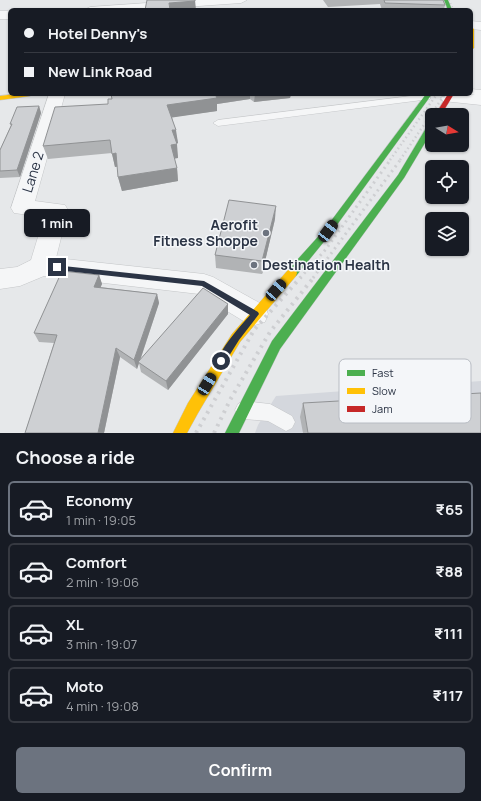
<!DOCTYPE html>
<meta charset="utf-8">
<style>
body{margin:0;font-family:Manrope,sans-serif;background:#20242c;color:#f1f3f6;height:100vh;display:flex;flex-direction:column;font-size:15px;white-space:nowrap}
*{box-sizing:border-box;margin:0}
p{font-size:13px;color:#9ea1a6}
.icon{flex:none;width:22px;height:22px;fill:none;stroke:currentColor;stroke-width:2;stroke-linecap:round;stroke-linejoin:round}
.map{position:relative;height:433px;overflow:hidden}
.sheet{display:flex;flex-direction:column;background:#171b24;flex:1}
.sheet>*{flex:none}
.banner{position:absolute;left:8px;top:8px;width:465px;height:88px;border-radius:6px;box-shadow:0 1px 3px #0004;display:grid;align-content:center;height:88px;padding:0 16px;background:#171b24}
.needle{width:26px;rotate:101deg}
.tools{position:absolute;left:425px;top:108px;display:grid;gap:8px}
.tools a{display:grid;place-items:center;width:44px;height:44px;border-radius:6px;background:#171b24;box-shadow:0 1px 3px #0004;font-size:20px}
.end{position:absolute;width:18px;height:18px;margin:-9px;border:5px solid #2b3445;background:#fff;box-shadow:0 0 0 2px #fff}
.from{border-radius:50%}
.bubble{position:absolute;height:28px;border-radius:6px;background:#171b24;box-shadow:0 1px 3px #0004;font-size:13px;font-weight:700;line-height:28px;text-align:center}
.car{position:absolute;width:12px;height:24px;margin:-12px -6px;border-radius:5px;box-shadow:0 0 3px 1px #0007;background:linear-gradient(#222 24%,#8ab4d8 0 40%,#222 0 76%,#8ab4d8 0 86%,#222 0)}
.banner b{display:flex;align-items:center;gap:14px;height:38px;font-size:15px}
.banner b+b{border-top:1px solid #363941}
.banner i{width:10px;height:10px;background:#f1f3f6}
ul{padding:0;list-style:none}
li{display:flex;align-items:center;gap:12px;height:56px;margin:0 8px 6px;padding:0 8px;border:2px solid #363941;border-radius:6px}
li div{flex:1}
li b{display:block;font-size:15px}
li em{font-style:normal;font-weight:700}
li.current{border-color:#6c737f}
li>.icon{width:36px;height:36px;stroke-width:1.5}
h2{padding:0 16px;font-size:18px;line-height:48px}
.primary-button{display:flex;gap:8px;margin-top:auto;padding:8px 16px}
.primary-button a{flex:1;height:46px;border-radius:6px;background:#6c737f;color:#fff;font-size:16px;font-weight:700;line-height:46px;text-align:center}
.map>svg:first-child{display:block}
.built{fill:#d4d7dd}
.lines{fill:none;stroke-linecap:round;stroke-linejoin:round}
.lane-casing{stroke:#c4c6c8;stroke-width:1}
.street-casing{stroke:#c4c6c8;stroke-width:1}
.fast-casing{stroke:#c4c6c8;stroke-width:1}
.slow-casing{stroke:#c4c6c8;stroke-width:1}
.jam-casing{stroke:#c4c6c8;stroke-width:1}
.lane{fill:#f5f6f7;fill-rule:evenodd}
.street{fill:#f5f6f7;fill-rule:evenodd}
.fast{fill:#4caf50;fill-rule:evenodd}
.slow{fill:#ffc107;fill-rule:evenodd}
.jam{fill:#c62828;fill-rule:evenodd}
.rail-far3{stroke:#cecfd2;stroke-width:1.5;stroke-dasharray:1 2.5;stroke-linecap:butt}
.rail-far2{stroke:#cecfd2;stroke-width:2.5;stroke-dasharray:1.5 3;stroke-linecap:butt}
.rail-far1{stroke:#cecfd2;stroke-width:3;stroke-dasharray:2 4;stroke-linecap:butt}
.rail{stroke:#cecfd2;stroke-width:4;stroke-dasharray:2.5 5;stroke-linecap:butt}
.wall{fill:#b1b3b5}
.shaded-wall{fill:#909294}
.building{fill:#ced0d3;stroke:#909294}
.route{fill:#2b3445}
.poi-dot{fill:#6c737f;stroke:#f4f6f9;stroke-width:1.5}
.labels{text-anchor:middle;stroke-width:3;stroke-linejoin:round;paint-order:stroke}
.street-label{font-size:14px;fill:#2b3445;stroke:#f4f6f9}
.poi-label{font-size:14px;font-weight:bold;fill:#2b3445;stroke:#f4f6f9;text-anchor:end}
.key{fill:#f4f6f9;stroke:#b8bcc3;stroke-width:1}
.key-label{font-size:11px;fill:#2b3445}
</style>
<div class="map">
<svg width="481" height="433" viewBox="0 0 481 433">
<rect width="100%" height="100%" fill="#e6e8ea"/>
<!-- built -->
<path class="built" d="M481 381V433H255L258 425 276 396Z"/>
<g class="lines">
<!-- lane casing -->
<g class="lane-casing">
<g id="lane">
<path d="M471 89 481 90V96L469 94H471Z"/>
<path d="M427 94 430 95V99L218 126 213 123 218 120Z"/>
<path d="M244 401 270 404 292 416 295 422 292 428 286 431 268 421 244 419 238 416 235 410 238 404Z"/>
</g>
</g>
<!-- street casing -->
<g class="street-casing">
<g id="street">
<path d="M190 0H247L241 3 142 10H84L90 7Z"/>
<rect x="0" y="11" width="10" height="8"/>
<path d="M471 21 481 22V30L471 29Z"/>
<path d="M49 94H65L35 201 65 205 68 210 56 258 204 274 213 277 265 306 268 314 265 322 255 325 245 322 199 294 44 276 20 286 0 289V269L17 267 31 260 44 217 14 213 11 208Z"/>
<path d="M446 94 481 95V105L443 101 441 98Z"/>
</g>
</g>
<!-- fast casing -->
<g class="fast-casing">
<g id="fast">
<path d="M444 0H448L452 10H448Z"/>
<path d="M426 94H432L331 233 296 276 292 277 288 276 287 273 288 270 325 229Z"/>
<path d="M429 123H432V131L404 178 280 349 239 433H225L272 341 398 175Z"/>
</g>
</g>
<!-- slow casing -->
<g class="slow-casing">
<g id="slow">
<path d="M471 27 474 29V48L471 50Z"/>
<path d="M15 94H33L30 96 0 100V96Z"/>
<path d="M292 269 296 270 297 273 296 276 240 342 198 413 187 433H173L188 403 232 334 288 270Z"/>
</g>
</g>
<!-- jam casing -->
<g class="jam-casing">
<path id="jam" d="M448 94H454L441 115H435Z"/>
</g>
<!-- lane -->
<use href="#lane" class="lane"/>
<!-- street -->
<use href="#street" class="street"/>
<!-- fast -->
<use href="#fast" class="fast"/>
<!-- slow -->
<use href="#slow" class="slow"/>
<!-- jam -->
<use href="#jam" class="jam"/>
<!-- rail-far3 -->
<path class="rail-far3" d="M449 0 454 10"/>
<!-- rail-far2 -->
<g class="rail-far2">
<path d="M390 160 437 94"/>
<path d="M400 160 445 94"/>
</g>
<!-- rail-far1 -->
<g class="rail-far1">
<path d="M300 278 326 249 391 159"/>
<path d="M313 278 401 159"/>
</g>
<!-- rail -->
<g class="rail">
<path d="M196 433 254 330 301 277"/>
<path d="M214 433 230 400 270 332 314 277"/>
</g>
</g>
<!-- wall -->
<g class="wall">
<path d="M323 0H443L445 5 444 10H382L380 4 328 7Z"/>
<path d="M111 94H291L290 98 254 102 250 99 217 104V111L172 117 178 143H176L178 158H174L177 168 178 181 122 191 118 177V167H115L112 153 48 159 43 146 108 104 112 99Z"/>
<path d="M39 106 41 113 20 177 0 178V150L11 125 10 124Z"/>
<path d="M275 219 262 274 216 268 215 255Z"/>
<path d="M99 275 102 284 100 287 157 294 159 303 140 361 228 304V314L168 390 141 372 139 363 137 369 120 357 104 433H25L54 343 39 342 34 333Z"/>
<path d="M303 403 481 433H303L300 417Z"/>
</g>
<!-- shaded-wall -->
<g class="shaded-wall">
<path d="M195 0 196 10H170L169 3Z"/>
<path d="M214 94H250V99L217 104V111L169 118 167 105Z"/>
<path d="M255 94H291L290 98 254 102Z"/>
<path d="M39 106 41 113 20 177 17 170Z"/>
<path d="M172 130H176L178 143 174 144Z"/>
<path d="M177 144 178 158 173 159 171 145Z"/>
<path d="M116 153 119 166 115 167 112 154Z"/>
<path d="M177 168 178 181 122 191 118 177Z"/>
<path d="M276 206 275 219 262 274V261Z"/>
<path d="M99 275 102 284 97 296 94 287Z"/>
<path d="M157 294 159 303 139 363 138 362 139 363 137 369 134 360Z"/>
<path d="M228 304V314L168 390 166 381Z"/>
<path d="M116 348 120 357 104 433H98Z"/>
</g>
<!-- building -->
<g class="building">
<path d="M147 0H195V1L169 3 170 10H145Z"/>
<path d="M384 0H443L445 5 385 3Z"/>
<path d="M111 94H215L217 98 167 105 176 130H172L177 144 171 145 177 168 118 177 116 153 112 154 110 140 43 146 55 107 108 104V99H112Z"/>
<path d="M39 106 17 170 0 171V150L12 124H10L17 107Z"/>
<path d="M229 200 276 206 262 261 215 255Z"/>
<path d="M62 271 99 275 94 287 157 294 134 360 116 348 98 433H25L57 335 34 333Z"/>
<path d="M203 288 228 304 166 381 138 362Z"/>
<path d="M481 393V433H308L303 403Z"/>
</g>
<!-- route -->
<path class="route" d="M54 265 204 281 258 312 259 314 239 340 224 364 221 365 218 364C215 354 243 323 250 315L202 286 57 270 54 269Z"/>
<!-- markers -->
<g class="poi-dot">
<circle cx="266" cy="233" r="4"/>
<circle cx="254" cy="265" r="4"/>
</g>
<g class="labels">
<!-- street labels -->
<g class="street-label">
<text transform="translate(33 172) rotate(-73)" y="5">Lane 2</text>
</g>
<!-- poi labels -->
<g class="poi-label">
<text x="258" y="230">Aerofit<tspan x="258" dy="16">Fitness Shoppe</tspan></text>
<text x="262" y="270" text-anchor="start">Destination Health</text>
</g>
</g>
<!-- legend -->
<rect x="339" y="359" width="132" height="64" rx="6" class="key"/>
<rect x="347" y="370" width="18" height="6" fill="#4caf50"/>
<rect x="347" y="388" width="18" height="6" fill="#ffc107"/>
<rect x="347" y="406" width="18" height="6" fill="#c62828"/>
<g class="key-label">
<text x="372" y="377">Fast</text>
<text x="372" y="395">Slow</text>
<text x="372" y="413">Jam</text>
</g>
</svg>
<div class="tools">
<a><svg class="needle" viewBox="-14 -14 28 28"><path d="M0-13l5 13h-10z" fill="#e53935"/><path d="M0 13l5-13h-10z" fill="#9ea1a6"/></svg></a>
<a><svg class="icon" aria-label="locate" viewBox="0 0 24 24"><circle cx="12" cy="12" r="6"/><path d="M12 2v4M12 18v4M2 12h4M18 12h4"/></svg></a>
<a><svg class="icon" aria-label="layers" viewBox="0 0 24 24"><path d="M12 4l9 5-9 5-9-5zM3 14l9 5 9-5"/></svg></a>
</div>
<i class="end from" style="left:221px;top:361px"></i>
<i class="end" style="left:57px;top:267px"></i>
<div class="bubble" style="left:24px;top:209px;width:66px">1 min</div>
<i class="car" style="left:328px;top:231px;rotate:37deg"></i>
<i class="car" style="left:276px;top:290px;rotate:41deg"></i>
<i class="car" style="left:207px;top:384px;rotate:31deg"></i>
<div class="banner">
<b><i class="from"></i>Hotel Denny's</b>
<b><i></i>New Link Road</b>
</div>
</div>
<section class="sheet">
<h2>Choose a ride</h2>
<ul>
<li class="current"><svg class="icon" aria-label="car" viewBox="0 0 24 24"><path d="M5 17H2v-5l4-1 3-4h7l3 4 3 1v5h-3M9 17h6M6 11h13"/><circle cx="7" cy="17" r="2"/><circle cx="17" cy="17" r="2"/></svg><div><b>Economy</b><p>1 min · 19:05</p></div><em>₹65</em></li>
<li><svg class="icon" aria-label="car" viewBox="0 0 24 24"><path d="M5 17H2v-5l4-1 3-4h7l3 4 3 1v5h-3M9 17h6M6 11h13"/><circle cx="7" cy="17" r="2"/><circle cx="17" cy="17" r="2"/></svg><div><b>Comfort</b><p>2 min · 19:06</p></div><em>₹88</em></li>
<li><svg class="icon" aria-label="car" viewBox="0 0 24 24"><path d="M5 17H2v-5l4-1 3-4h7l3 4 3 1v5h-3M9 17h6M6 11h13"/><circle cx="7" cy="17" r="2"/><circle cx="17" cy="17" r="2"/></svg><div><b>XL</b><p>3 min · 19:07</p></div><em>₹111</em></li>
<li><svg class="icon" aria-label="car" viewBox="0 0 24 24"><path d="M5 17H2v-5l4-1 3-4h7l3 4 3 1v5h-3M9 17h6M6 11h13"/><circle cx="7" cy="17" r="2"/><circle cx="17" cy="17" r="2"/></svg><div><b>Moto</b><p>4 min · 19:08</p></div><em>₹117</em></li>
</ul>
<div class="primary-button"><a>Confirm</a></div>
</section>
